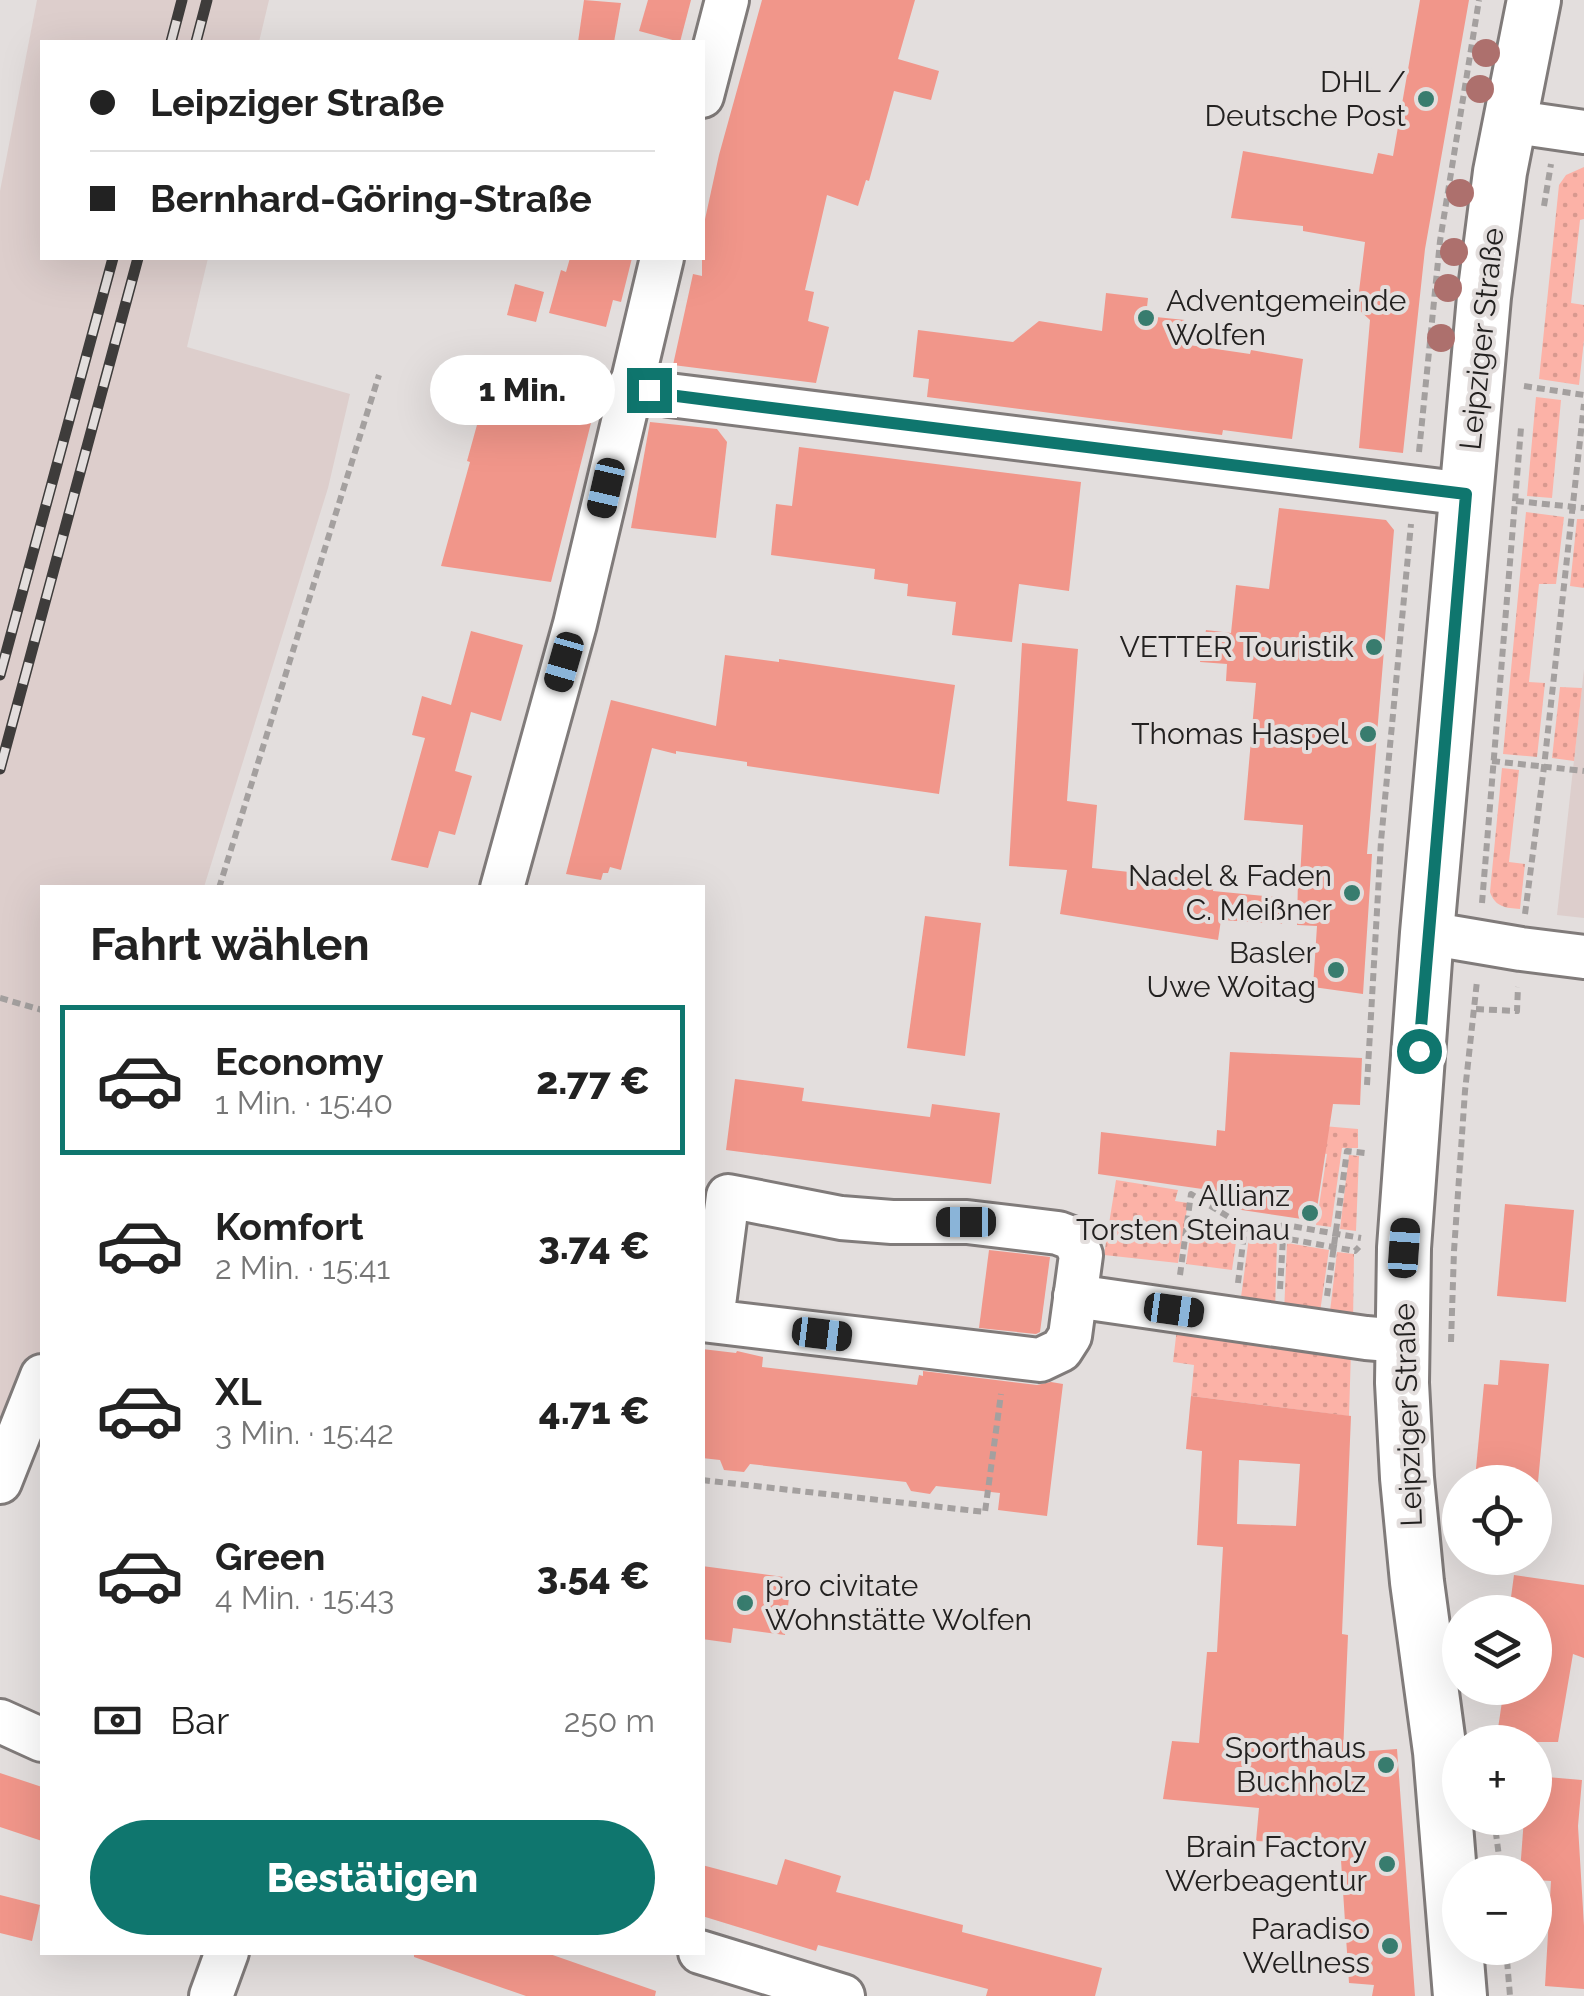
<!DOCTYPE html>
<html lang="de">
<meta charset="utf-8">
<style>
body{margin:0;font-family:Raleway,sans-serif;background:#f6f6f6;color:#222;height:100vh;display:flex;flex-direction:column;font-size:38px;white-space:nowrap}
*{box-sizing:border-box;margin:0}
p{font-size:32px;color:#767676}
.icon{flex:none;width:55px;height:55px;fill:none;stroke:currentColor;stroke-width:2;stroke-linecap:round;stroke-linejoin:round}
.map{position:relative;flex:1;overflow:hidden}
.sheet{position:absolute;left:40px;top:885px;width:665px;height:1070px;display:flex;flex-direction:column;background:#fff;border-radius:0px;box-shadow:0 10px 40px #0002}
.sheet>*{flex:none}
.hud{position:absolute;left:40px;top:40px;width:665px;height:220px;border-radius:0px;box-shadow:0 10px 40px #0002;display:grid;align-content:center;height:220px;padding:0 50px;background:#fff}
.controls{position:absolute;left:1442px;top:1465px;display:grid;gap:20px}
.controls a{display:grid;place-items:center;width:110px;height:110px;border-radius:50%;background:#fff;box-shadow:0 10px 40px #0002;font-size:50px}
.end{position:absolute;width:45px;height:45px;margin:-22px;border:12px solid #0f766e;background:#fff;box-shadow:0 0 0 5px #fff}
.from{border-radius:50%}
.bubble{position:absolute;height:70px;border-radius:35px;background:#fff;box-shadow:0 10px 40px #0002;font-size:32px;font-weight:800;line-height:70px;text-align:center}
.car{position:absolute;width:30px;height:60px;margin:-30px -15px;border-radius:12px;box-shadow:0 0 8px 2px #0007;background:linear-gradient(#222 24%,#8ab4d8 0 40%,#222 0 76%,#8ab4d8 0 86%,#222 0)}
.hud b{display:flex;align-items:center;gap:35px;height:95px;font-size:38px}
.hud b+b{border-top:2px solid #e0e0e0}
.hud i{width:25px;height:25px;background:#222}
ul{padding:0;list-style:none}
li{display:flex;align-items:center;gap:30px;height:150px;margin:0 20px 15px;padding:0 30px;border:5px solid transparent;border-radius:0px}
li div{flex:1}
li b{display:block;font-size:38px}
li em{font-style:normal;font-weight:800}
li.current{border-color:#0f766e}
li>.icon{width:90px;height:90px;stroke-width:1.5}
h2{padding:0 50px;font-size:45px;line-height:120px}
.pay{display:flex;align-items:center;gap:25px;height:110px;padding:0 50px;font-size:38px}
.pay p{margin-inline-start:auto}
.action{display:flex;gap:20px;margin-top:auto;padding:20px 50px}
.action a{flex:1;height:115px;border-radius:60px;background:#0f766e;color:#fff;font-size:40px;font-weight:800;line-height:115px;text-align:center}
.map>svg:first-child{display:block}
.built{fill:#ddcecc}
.grass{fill:url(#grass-dots)}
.building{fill:#f1968a;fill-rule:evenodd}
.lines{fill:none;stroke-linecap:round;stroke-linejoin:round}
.minor-casing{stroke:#807b7a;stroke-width:48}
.major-casing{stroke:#807b7a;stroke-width:58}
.path{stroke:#a4a09f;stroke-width:6;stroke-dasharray:8 5;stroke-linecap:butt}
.minor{stroke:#fff;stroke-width:42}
.major{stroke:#fff;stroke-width:52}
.rail-casing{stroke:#3e3c3b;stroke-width:11}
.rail{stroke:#e3dedd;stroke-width:8;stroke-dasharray:22;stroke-linecap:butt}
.tree{fill:#ad706d}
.route{stroke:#0f766e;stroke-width:12}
.poi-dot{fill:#387c6e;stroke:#e3dedd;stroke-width:4}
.labels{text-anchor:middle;stroke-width:8;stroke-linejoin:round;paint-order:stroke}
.poi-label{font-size:30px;fill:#232120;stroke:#e3dedd;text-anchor:end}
.street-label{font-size:30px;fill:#232120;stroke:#e3dedd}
</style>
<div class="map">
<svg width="1584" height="1996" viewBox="0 0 1584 1996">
<defs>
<pattern id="grass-dots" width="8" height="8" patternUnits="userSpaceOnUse" patternTransform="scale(2.5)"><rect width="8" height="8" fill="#fcb2a7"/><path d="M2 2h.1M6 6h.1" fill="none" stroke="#d8998f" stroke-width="1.8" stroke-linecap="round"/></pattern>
</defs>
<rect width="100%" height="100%" fill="#e3dedd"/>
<!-- built -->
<g class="built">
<path d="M37 0H269L259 42H42V258H208L187 347 350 394 328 488 204 887 42 888V1363L0 1464V191Z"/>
<path d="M1584 669V918L1557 915Z"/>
</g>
<!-- grass -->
<g class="grass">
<path d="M1584 167V219L1580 220 1571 303 1584 305V340L1579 385 1539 379 1559 185 1566 175Z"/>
<path d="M1536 397 1561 400 1552 498 1527 496Z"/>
<path d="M1526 512 1564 517 1556 584H1539L1529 682 1545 683 1537 757 1503 754Z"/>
<path d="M1577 519H1584V588L1570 586Z"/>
<path d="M1560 687 1582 688 1574 761 1552 758Z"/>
<path d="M1502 768 1519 770 1509 862 1525 864 1520 909C1506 908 1495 907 1490 892Z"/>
<path d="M1251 1120 1358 1129V1148H1342L1331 1227 1316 1225 1327 1154 1248 1141Z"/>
<path d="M1349 1155 1359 1156 1356 1231 1340 1229Z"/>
<path d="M1116 1180 1178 1190 1175 1201 1188 1203 1178 1263 1104 1255Z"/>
<path d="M1192 1223 1238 1228 1232 1270 1186 1264Z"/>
<path d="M1249 1237 1277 1242 1275 1311 1240 1305Z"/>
<path d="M1287 1243 1329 1250 1319 1319 1284 1313Z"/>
<path d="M1337 1252 1354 1254 1353 1324 1329 1320Z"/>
<path d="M1177 1328 1351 1351 1349 1416 1191 1396 1194 1365 1173 1362Z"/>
</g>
<!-- building -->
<g class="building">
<path d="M584 0 621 3 614 42H578Z"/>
<path d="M648 0H691L680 42 639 31Z"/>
<path d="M762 0H915L898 59 939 71 931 100 894 91 869 181 866 180 858 206 827 195 805 290 814 292 808 321 829 327 816 383 673 365 693 274 702 276V233L719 155Z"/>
<path d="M1420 0H1469L1425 249 1403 453 1359 448 1370 320 1357 308 1365 242 1303 231V226L1231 218 1243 151 1373 174 1378 153 1393 156Z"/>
<path d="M570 258H632L621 302 613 300 606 327 549 313 561 270 566 272Z"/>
<path d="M515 284 544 292 536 322 507 315Z"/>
<path d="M1106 293 1148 298 1146 316 1185 320 1182 344 1250 354 1251 350 1303 359 1292 439 1223 430 1222 435 927 397 929 379 913 377 918 330 1013 342 1039 321 1102 331Z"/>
<path d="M488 385 594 411 551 582 441 566 470 462 467 461Z"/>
<path d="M650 422 717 429 727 442 716 538 631 528Z"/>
<path d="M799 447 1081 482 1069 591 1019 584 1012 642 952 635 956 602 907 596 908 584 874 579 875 569 771 555 776 504 792 506Z"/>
<path d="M1279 508 1386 520 1394 530 1367 854H1372L1363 994 1313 987 1317 926 1297 925 1298 878H1300L1303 825 1244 820 1256 683 1226 681 1227 664 1200 662 1206 630 1231 633 1236 585 1269 589Z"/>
<path d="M471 631 523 645 501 721 471 712 455 771 472 776 455 835 439 831 428 868 391 860 425 738 412 735 422 696 451 705Z"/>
<path d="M1022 643 1078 649 1067 801 1097 805 1092 868 1214 881 1213 891 1284 898 1282 924 1221 920 1218 940 1060 914 1067 870 1009 866Z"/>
<path d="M725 655 779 662V659L955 685 939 794 747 766V762L676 751V754L652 748 621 870 610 867 608 873H603L601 880 566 874 611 700 716 726Z"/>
<path d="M925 916 981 923 965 1056 907 1048Z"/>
<path d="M1230 1052 1362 1058 1360 1105 1333 1104 1315 1221 1235 1209 1237 1194 1098 1174 1101 1132 1216 1146 1217 1130 1225 1131Z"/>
<path d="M735 1079 804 1088 802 1101 930 1117 932 1104 1000 1113 991 1184 726 1150Z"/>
<path d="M1505 1204 1574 1210 1566 1302 1497 1296Z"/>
<path d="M989 1250 1050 1257 1040 1332 1036 1334 979 1328Z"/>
<path d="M702 1349 736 1353 737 1351 763 1357 762 1367 917 1385 919 1375 923 1376V1371L1037 1385 1051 1382 1063 1384 1047 1516 998 1510 1000 1493 936 1486 930 1494 911 1491 906 1482 750 1464 744 1472 724 1470 720 1460 702 1458Z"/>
<path d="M1500 1360 1549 1364 1538 1482H1499L1475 1479 1484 1384 1498 1385Z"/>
<path d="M1191 1396 1351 1416 1342 1634 1348 1635 1343 1753 1397 1749 1415 1996H1372L1374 1985 1349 1983 1340 1845 1256 1841 1259 1808 1163 1799 1172 1741 1199 1743 1207 1652H1217L1223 1547 1197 1545 1202 1451 1186 1449ZM1239 1460 1300 1464 1296 1526 1237 1524Z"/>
<path d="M702 1566 791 1578 785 1635 733 1628 731 1643 702 1639Z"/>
<path d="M1514 1575 1584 1585V1658L1573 1654 1558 1742H1496L1504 1688H1535V1612H1509Z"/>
<path d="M0 1773 42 1787V1841L0 1827Z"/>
<path d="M1535 1776 1582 1780 1578 1826 1584 1926V1989L1545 1986 1551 1881 1535 1880V1872H1520L1524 1818H1535Z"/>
<path d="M785 1859 841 1876 836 1892 963 1925 962 1932 1102 1968 1095 1996H986L988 1989 818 1945 816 1951 702 1916V1865L777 1885Z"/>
<path d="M0 1895 40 1905 32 1941 0 1933Z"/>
<path d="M414 1952H544L656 1991 655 1996H526L414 1957Z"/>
</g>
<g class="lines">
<!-- minor casing -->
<g class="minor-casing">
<g id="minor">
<path d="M702 96 727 0"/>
<path d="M1509 121 1584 132"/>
<path d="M630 385 669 395 1466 494"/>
<path d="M502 888 575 624 662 258"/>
<path d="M1427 933 1521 949 1584 957"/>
<path d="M1075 1296 1366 1338 1402 1341"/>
<path d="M702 1320 1040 1360 1061 1350 1070 1336 1081 1255 1074 1239 1058 1233 967 1222H892L841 1218 728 1196 712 1320"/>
<path d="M0 1482 42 1376"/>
<path d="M0 1721 42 1740"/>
<path d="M700 1952 843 1996"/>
<path d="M211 1996 227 1952"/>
</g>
</g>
<!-- major casing -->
<g class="major-casing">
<path id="major" d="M1460 1996 1440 1752 1417 1582 1407 1478 1402 1383 1404 1248 1427 933 1484 297 1500 172 1534 0"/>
</g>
<!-- path -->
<g class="path">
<path d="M1544 206 1551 164"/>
<path d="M1524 386 1584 395"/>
<path d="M1419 452 1440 241 1479 0"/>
<path d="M1516 501 1584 508"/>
<path d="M1492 761 1584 771"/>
<path d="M219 888 379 375"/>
<path d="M1482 903 1521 428"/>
<path d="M1525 914 1544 767 1584 404"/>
<path d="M0 998 42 1010"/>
<path d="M1476 1009 1517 1011 1518 987"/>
<path d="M1367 1085 1381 841 1411 524"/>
<path d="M1266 1231 1283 1238 1355 1251 1359 1247"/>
<path d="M1180 1275 1191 1194 1245 1227 1264 1230 1285 1225 1361 1238"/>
<path d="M1238 1283 1245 1227"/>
<path d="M1280 1289 1283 1238"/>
<path d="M1327 1296 1347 1151 1365 1153"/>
<path d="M1451 1342 1454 1251 1465 1091 1477 981"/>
<path d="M702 1480 985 1512 1001 1394"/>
<path d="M1494 1818 1501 1872"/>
<path d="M1506 1948 1510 1996"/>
</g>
<!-- minor -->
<use href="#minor" class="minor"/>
<!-- major -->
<use href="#major" class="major"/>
<!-- rail casing -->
<g class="rail-casing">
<g id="rail">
<path d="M171 42 182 0"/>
<path d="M196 42 207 0"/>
<path d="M0 675 113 258"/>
<path d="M0 769 138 258"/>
</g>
</g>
<!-- rail -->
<use href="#rail" class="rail"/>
</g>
<!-- trees -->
<g class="tree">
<circle cx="1486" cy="53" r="14"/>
<circle cx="1480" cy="89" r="14"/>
<circle cx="1460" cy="193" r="14"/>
<circle cx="1454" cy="252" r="14"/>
<circle cx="1448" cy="288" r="14"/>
<circle cx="1441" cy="338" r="14"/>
</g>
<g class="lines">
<!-- route -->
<path class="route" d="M649 390 669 395 747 405 1466 494 1419 1051"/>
</g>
<!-- markers -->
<g class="poi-dot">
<circle cx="1426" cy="99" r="10"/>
<circle cx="1146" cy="318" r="10"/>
<circle cx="1374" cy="647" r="10"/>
<circle cx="1368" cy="734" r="10"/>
<circle cx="1352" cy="893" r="10"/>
<circle cx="1336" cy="970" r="10"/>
<circle cx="1310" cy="1213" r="10"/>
<circle cx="745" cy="1603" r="10"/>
<circle cx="1386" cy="1765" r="10"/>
<circle cx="1387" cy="1864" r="10"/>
<circle cx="1390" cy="1946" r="10"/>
</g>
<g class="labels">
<!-- poi labels -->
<g class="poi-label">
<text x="1406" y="92">DHL /<tspan x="1406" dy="34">Deutsche Post</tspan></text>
<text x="1166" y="311" text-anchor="start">Adventgemeinde<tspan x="1166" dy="34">Wolfen</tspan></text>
<text x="1354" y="657">VETTER Touristik</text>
<text x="1348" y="744">Thomas Haspel</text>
<text x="1332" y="886">Nadel &amp; Faden<tspan x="1332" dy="34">C. Meißner</tspan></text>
<text x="1316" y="963">Basler<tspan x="1316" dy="34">Uwe Woitag</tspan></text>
<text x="1290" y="1206">Allianz<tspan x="1290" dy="34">Torsten Steinau</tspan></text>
<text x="765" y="1596" text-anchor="start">pro civitate<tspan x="765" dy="34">Wohnstätte Wolfen</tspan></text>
<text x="1366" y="1758">Sporthaus<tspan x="1366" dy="34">Buchholz</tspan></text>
<text x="1367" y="1857">Brain Factory<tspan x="1367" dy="34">Werbeagentur</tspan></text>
<text x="1370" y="1939">Paradiso<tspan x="1370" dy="34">Wellness</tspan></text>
</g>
<!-- street labels -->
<g class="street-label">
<text transform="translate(1482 339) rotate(-84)" y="10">Leipziger Straße</text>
<text transform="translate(1408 1415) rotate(-92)" y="10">Leipziger Straße</text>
</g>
</g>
</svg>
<div class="controls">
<a><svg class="icon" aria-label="locate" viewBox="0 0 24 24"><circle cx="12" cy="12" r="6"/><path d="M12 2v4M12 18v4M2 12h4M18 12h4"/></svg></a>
<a><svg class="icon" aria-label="layers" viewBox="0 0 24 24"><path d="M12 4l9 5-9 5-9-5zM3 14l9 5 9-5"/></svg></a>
<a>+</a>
<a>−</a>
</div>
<i class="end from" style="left:1419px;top:1051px"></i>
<i class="end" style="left:649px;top:390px"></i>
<div class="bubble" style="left:430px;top:355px;width:185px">1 Min.</div>
<i class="car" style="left:606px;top:488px;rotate:193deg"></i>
<i class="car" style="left:564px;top:662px;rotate:196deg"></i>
<i class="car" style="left:966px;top:1222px;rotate:270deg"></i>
<i class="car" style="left:1404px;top:1248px;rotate:4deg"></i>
<i class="car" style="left:1174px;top:1310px;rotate:98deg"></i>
<i class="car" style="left:822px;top:1334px;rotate:97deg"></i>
<div class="hud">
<b><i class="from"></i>Leipziger Straße</b>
<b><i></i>Bernhard-Göring-Straße</b>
</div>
<section class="sheet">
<h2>Fahrt wählen</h2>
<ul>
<li class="current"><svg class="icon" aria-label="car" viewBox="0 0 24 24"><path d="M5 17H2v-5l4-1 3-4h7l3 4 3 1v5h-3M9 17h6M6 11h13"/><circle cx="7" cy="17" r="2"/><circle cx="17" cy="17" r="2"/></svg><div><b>Economy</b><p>1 Min. · 15:40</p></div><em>2.77 €</em></li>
<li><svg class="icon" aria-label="car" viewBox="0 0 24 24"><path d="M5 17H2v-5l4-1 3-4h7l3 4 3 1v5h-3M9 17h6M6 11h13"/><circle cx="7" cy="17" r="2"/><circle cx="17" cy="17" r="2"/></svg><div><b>Komfort</b><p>2 Min. · 15:41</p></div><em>3.74 €</em></li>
<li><svg class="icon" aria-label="car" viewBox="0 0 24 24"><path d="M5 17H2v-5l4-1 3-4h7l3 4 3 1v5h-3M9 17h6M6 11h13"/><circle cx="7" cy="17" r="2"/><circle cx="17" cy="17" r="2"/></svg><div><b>XL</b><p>3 Min. · 15:42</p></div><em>4.71 €</em></li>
<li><svg class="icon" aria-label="car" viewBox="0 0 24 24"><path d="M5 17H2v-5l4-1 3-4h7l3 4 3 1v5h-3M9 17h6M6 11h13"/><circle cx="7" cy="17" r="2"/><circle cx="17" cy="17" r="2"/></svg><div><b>Green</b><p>4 Min. · 15:43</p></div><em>3.54 €</em></li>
</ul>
<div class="pay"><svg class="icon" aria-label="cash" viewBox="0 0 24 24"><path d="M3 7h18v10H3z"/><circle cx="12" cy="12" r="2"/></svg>Bar<p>250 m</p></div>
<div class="action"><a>Bestätigen</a></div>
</section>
</div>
